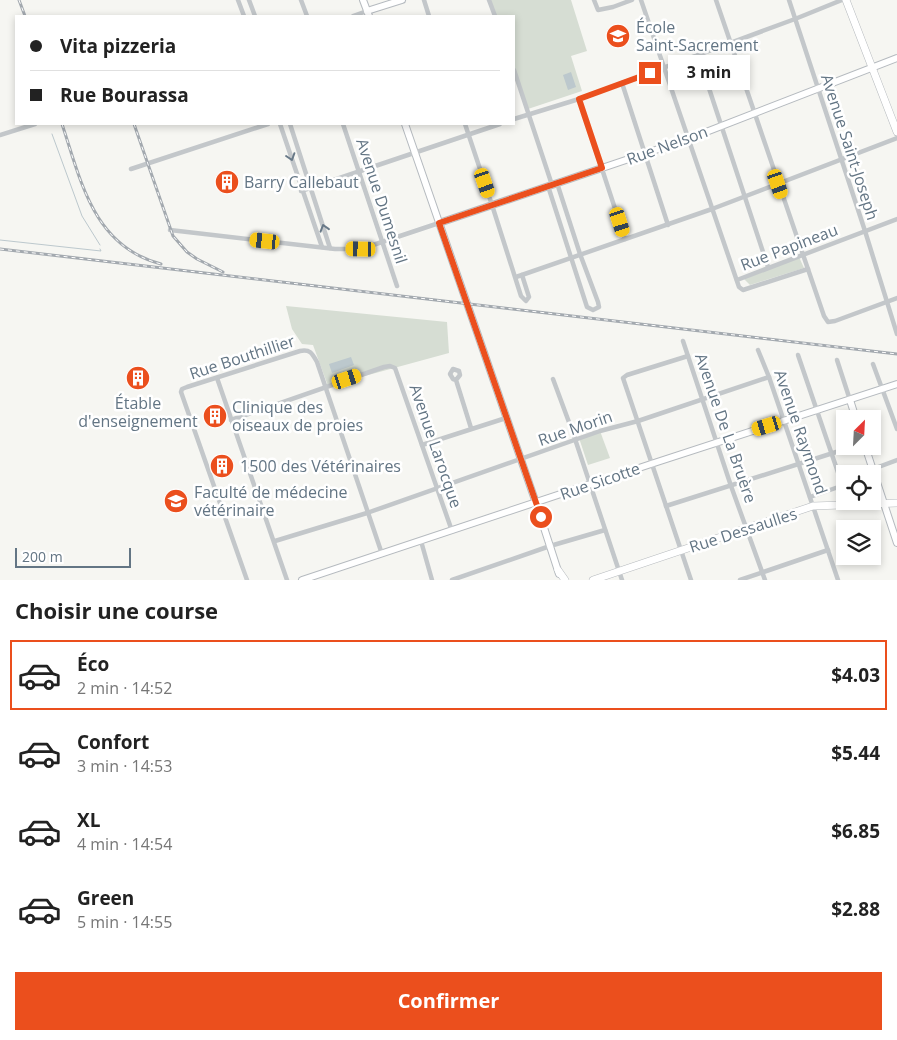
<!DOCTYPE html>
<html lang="fr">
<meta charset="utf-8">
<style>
body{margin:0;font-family:"Open Sans",sans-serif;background:#f6f6f6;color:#222;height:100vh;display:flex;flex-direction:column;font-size:19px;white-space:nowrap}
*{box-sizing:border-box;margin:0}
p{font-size:16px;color:#767676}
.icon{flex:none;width:28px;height:28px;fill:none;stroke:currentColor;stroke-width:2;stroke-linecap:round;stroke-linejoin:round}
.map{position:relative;height:580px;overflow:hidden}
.drawer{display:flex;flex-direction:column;background:#fff;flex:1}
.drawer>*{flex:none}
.banner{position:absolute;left:15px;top:15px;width:500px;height:110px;border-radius:0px;box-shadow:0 2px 8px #0003;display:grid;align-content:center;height:110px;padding:0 15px;background:#fff}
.needle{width:32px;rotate:24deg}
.tools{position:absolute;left:836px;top:410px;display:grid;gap:10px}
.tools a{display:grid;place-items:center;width:45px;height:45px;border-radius:0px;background:#fff;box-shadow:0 2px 8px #0003;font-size:25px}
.scale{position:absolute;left:15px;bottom:12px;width:116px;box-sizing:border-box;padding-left:5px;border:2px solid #637584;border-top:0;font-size:14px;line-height:18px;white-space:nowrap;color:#637584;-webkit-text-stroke:4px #fff;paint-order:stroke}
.end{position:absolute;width:22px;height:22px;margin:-11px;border:6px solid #eb4f1d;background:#fff;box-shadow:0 0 0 2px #fff}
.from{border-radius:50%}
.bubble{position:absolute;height:35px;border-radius:0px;background:#fff;box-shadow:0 2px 8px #0003;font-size:16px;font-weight:700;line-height:35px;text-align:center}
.car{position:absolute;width:15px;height:30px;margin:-15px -8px;border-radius:6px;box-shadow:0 0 4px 1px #0007;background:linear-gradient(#f5c518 24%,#345 0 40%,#f5c518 0 76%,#345 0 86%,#f5c518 0)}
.banner b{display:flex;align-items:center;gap:18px;height:48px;font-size:19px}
.banner b+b{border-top:1px solid #e0e0e0}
.banner i{width:12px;height:12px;background:#222}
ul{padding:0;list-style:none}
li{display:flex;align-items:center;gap:15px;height:70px;margin:0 10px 8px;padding:0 5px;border:2px solid transparent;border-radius:0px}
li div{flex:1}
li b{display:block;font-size:19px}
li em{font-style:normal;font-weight:700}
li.selected{border-color:#eb4f1d}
li>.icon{width:45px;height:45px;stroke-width:1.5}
h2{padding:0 15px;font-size:22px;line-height:60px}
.button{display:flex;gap:10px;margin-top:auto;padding:10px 15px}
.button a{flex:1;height:58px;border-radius:0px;background:#eb4f1d;color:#fff;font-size:20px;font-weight:700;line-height:58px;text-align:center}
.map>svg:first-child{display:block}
.green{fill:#d6ddd3}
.water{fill:#bcc8cd}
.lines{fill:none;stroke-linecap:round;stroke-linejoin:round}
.stream{stroke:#bcc8cd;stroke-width:1}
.secondary-casing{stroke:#b5babf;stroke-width:8}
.primary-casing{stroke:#b6babe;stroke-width:8}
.street{stroke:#c3c7ca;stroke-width:4.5}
.secondary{stroke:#fff;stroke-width:6}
.primary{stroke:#fff;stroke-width:7}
.rail-casing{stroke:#a3a9af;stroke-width:3}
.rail{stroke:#fff;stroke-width:1;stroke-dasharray:4;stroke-linecap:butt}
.oneway{stroke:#687988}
.route{stroke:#eb4f1d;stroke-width:6}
.labels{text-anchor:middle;stroke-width:5;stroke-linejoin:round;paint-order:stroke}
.poi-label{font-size:16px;fill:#637584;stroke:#fff;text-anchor:start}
.street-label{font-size:16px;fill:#637584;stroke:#fff}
</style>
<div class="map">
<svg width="897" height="580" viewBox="0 0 897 580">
<rect width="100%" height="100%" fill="#f6f6f2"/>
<!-- green -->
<g class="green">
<path d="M490 0H571L587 51 571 56 582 91 528 109 514 69V16H495Z"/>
<path d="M799 257 804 268 750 285 744 279Z"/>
<path d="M286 306 447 322 449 353 328 386 313 345 302 344 292 329Z"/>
<path d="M600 431 610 458 588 465 579 438Z"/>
</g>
<!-- water -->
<g class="water">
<path d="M571 72 576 87 568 90 563 75Z"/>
<path d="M351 357 354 365 332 373 329 364Z"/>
</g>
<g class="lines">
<!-- stream -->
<g class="stream">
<path d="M52 134 82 216 100 245"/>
<path d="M0 240 101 251 100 249"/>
</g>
<!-- secondary casing -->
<g class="secondary-casing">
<g id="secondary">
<path d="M363 0 369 16"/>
<path d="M367 11 402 0"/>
<path d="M405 124 536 503 559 574"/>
<path d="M439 223 688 139 897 58"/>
<path d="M850 400 856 419"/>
<path d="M865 446 897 543"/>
<path d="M302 580 651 464 897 384"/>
</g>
</g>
<!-- primary casing -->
<g class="primary-casing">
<g id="primary">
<path d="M846 0 897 132"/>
<path d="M558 570 565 580"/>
<path d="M593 580 813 506 897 503"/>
</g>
</g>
<!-- street -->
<g class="street">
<path d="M238 0 244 16"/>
<path d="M249 0 255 16"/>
<path d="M301 0 307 16"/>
<path d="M424 0 429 16"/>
<path d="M489 0 495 16"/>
<path d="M594 0 598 10 613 7 632 0"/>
<path d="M641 0 739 287 743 290 808 269"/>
<path d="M716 0 824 316 828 322 835 321 897 298"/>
<path d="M789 0 865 231 897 334"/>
<path d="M353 16 367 11"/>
<path d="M698 55 768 267"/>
<path d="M514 70 552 185"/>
<path d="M622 83 668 225"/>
<path d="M579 99 625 239"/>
<path d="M514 119 579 99 795 19 842 0"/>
<path d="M280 124 322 247"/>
<path d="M290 124 330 248"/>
<path d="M343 124 397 286"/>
<path d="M465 124 492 205 521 296 526 301 529 297 522 275"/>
<path d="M0 135 35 124"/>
<path d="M131 169 268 124"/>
<path d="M548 186 587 307 593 310 599 307 598 302 580 254 557 183"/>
<path d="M301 191 500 124"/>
<path d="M170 230 335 249H361L439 223"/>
<path d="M516 277 712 209 897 138"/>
<path d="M737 280 897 219"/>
<path d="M683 341 731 486 765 580"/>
<path d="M758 350 769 377 838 580"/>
<path d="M798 355 845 493"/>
<path d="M688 356 627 375 623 378 691 580"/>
<path d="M837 360 850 400"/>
<path d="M873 364 897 429"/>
<path d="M217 378 287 580"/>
<path d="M553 379 573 433 622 580"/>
<path d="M456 380 460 375 459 371 453 369 450 374 453 379 456 380 471 428"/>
<path d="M231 420 384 367 390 366 395 368 452 531"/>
<path d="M422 445 506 418"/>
<path d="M873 469 897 460"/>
<path d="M810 497 844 485"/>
<path d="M666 506 855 446"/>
<path d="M275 541 367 513 600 431 638 421 769 377"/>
<path d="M421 541 432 580"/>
<path d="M247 580 181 392 182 389 187 387 300 351C310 349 312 353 317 362L382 554"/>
<path d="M452 580 550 546 605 530"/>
<path d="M740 580 828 550"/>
</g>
<!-- secondary -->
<use href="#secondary" class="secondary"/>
<!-- primary -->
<use href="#primary" class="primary"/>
<!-- rail casing -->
<g class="rail-casing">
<g id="rail">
<path d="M19 0 25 16"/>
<path d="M62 124C81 181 93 246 161 264"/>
<path d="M134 124 173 236 187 252 197 259 223 272"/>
<path d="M0 249 897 354"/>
</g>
</g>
<!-- rail -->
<use href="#rail" class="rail"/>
</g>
<!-- one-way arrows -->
<defs><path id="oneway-chevron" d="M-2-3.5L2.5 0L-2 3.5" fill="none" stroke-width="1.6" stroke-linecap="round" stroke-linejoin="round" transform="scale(1.25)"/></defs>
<g class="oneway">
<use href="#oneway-chevron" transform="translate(291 157) rotate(72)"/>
<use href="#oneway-chevron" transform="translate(324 228) rotate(-107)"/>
</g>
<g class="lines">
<!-- route -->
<path class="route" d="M541 517 439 223 602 168 579 99 650 73"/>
</g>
<!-- icons -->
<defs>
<g id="school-disc" transform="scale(1.25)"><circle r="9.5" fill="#eb4f1d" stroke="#fff"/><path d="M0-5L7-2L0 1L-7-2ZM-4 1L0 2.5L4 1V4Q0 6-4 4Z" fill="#fff"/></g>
<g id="building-disc" transform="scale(1.25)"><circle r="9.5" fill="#eb4f1d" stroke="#fff"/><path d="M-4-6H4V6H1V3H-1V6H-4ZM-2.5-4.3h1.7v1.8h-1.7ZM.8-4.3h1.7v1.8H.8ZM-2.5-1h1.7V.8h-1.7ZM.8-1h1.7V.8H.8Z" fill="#fff"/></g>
<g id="university-disc" transform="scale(1.25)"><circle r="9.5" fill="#eb4f1d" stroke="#fff"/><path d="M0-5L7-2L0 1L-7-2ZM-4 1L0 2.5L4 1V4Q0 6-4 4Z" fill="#fff"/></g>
</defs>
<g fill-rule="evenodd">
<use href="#school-disc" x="618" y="36"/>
<use href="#building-disc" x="227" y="182"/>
<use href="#building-disc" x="138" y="378"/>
<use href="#building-disc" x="215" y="416"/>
<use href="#building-disc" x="222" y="466"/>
<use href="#university-disc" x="176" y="501"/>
</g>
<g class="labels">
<!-- poi labels -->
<g class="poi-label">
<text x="636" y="33">École<tspan x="636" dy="18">Saint-Sacrement</tspan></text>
<text x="244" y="188">Barry Callebaut</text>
<text x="138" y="409" text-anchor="middle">Étable<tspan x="138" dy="18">d'enseignement</tspan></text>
<text x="232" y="413">Clinique des<tspan x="232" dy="18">oiseaux de proies</tspan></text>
<text x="240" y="472">1500 des Vétérinaires</text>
<text x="194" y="498">Faculté de médecine<tspan x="194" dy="18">vétérinaire</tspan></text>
</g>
<!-- street labels -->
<g class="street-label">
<text transform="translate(667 145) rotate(-20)" y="6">Rue Nelson</text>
<text transform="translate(850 147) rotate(72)" y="6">Avenue Saint-Joseph</text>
<text transform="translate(382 201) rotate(72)" y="6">Avenue Dumesnil</text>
<text transform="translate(789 247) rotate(-21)" y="6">Rue Papineau</text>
<text transform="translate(242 357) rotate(-18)" y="6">Rue Bouthillier</text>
<text transform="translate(575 428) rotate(-19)" y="6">Rue Morin</text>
<text transform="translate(726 428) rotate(71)" y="6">Avenue De La Bruère</text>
<text transform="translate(801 432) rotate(71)" y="6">Avenue Raymond</text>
<text transform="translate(436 446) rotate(71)" y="6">Avenue Larocque</text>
<text transform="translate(600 481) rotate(-19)" y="6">Rue Sicotte</text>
<text transform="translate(743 530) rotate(-18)" y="6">Rue Dessaulles</text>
</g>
</g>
</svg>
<div class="tools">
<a><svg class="needle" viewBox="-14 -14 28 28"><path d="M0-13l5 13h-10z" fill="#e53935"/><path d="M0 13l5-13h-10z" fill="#767676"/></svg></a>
<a><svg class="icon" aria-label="locate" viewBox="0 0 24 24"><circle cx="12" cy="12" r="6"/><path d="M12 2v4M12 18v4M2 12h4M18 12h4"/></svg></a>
<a><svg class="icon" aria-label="layers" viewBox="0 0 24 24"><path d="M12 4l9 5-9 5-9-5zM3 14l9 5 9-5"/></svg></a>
</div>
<div class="scale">200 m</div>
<i class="end from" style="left:541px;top:517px"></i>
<i class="end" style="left:650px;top:73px"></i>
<div class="bubble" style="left:668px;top:55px;width:82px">3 min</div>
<i class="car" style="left:485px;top:183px;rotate:161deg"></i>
<i class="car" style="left:778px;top:184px;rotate:161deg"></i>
<i class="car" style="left:620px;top:222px;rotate:162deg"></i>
<i class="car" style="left:265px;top:241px;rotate:276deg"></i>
<i class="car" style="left:361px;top:249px;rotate:271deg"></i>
<i class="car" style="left:347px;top:379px;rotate:72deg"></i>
<i class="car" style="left:767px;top:426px;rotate:253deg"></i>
<div class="banner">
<b><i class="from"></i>Vita pizzeria</b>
<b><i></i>Rue Bourassa</b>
</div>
</div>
<section class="drawer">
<h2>Choisir une course</h2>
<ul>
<li class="selected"><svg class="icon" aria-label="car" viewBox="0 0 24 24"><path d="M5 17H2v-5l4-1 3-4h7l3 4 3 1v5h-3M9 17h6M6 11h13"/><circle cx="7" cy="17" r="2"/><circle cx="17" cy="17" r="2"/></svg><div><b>Éco</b><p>2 min · 14:52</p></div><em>$4.03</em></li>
<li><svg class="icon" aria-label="car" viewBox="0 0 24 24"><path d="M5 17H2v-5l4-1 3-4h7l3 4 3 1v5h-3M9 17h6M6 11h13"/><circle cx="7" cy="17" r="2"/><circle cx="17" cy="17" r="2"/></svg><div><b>Confort</b><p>3 min · 14:53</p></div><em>$5.44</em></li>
<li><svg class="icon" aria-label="car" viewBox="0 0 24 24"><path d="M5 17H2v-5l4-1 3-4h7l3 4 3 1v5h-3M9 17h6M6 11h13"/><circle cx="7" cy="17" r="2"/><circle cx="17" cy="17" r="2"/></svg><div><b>XL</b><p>4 min · 14:54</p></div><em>$6.85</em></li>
<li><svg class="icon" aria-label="car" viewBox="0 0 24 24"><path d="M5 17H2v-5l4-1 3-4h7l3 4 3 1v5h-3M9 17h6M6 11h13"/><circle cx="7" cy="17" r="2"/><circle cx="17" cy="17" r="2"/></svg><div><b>Green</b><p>5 min · 14:55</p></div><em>$2.88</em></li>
</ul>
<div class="button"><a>Confirmer</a></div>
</section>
